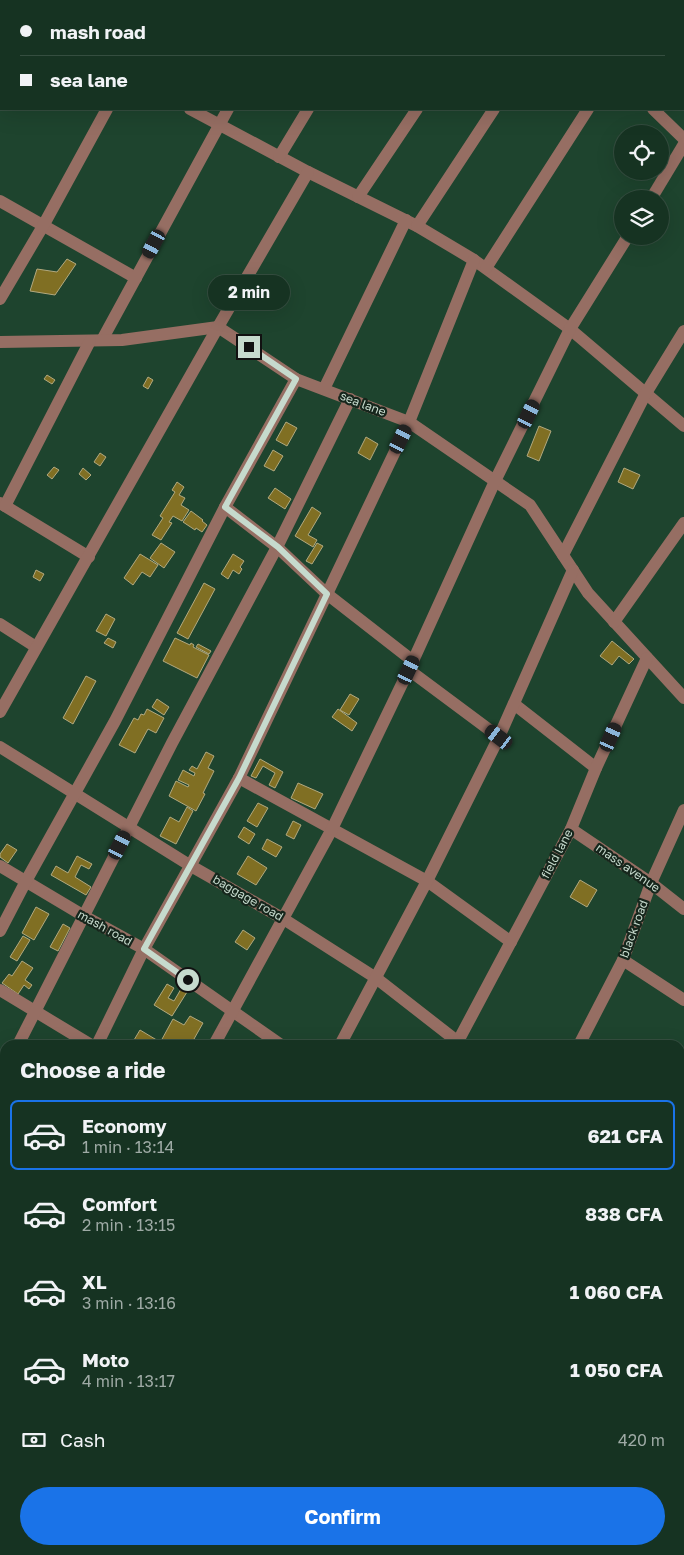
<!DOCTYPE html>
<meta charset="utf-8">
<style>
body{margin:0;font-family:"Golos Text",sans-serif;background:#1f3b2a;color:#f1f3f6;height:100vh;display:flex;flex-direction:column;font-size:19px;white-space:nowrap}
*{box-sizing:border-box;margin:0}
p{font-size:16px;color:#9eaaa5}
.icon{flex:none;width:28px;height:28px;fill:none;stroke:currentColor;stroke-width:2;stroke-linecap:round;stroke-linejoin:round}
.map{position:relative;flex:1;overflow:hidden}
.drawer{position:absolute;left:0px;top:1040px;width:685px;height:515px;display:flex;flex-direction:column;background:#163322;border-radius:15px 15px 0 0;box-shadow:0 5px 20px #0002,0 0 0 1px #354e40}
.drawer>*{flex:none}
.banner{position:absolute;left:0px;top:0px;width:685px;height:110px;box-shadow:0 5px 20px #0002,0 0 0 1px #354e40;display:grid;align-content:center;height:110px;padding:0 20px;background:#163322}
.tools{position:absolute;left:614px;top:125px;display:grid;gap:10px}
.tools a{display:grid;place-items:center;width:55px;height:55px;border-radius:50%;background:#163322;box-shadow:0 5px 20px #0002,0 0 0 1px #354e40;font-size:25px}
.end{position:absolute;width:22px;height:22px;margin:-11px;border:6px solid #c6dacd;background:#111;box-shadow:0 0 0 2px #111}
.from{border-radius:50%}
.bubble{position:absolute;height:35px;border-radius:18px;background:#163322;box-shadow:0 5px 20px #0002,0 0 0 1px #354e40;font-size:16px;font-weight:700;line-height:35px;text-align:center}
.car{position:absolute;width:15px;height:30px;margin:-15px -8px;border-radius:6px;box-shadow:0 0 4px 1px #0007;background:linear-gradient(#222 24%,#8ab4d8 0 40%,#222 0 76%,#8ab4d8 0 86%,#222 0)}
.banner b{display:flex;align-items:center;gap:18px;height:48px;font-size:19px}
.banner b+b{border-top:1px solid #354e40}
.banner i{width:12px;height:12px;background:#f1f3f6}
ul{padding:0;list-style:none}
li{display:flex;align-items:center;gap:15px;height:70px;margin:0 10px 8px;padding:0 10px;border:2px solid transparent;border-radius:8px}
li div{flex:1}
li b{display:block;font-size:19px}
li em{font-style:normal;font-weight:700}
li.selected{border-color:#1a73e8}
li>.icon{width:45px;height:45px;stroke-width:1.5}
h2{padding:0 20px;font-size:22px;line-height:60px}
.pay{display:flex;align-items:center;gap:12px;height:55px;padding:0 20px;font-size:19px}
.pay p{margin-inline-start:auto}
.cta{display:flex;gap:10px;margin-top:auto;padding:10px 20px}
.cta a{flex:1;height:58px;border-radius:30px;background:#1a73e8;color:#fff;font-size:20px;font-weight:700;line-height:58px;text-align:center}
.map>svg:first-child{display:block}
.building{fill:#806f23;stroke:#b2a97f}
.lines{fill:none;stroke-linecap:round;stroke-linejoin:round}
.minor{stroke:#966e63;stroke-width:12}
.route{stroke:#c6dacd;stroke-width:6}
.labels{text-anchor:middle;stroke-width:4.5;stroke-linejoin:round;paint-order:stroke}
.street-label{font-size:12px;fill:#c6dacd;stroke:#16261c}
</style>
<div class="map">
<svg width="684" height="1555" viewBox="0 0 684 1555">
<rect width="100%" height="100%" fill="#1e442e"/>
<!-- building -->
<g class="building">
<path d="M67 259 76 264 55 295 30 291 37 269 57 272Z"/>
<path d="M47 375 55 380 52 384 44 379Z"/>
<path d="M148 377 153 380 148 389 143 386Z"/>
<path d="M286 422 297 428 287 446 276 440Z"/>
<path d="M539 426 551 431 539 461 527 456Z"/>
<path d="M366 437 378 444 370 460 358 453Z"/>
<path d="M273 450 283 456 274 471 264 466Z"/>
<path d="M100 453 106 457 100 466 94 462Z"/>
<path d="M54 467 59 470 52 479 47 475Z"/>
<path d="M83 468 91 475 86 480 79 474Z"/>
<path d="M624 468 640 475 633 489 618 482Z"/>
<path d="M177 482 184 487 179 495 185 498 181 505 189 510 182 521 173 516 169 522 172 523 161 540 152 535 163 518 160 516 175 492 172 490Z"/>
<path d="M275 488 291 499 285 509 268 498Z"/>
<path d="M312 507 321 513 308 535 317 540 313 547 295 536Z"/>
<path d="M191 511 203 520 202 521 207 525 202 532 196 528 195 530 183 522Z"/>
<path d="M161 543 175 552 164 568 150 558Z"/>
<path d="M317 543 323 546 312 564 306 561Z"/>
<path d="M140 554 158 565 150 577 142 572 133 585 124 578Z"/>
<path d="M233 554 244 561 240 567 242 569 239 574 233 570 228 579 221 574Z"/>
<path d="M36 570 44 574 40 581 33 577Z"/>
<path d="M204 583 215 589 188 639 177 633Z"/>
<path d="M106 614 115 619 106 636 96 631Z"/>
<path d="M108 638 116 642 113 648 104 643Z"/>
<path d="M175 638 190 645 191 643 194 645 193 647 209 655 197 678 163 661Z"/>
<path d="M612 641 634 659 629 664 619 656 612 665 600 656Z"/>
<path d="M198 644 211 651 209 654 196 647Z"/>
<path d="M86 676 96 681 73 724 63 718Z"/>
<path d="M350 694 359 699 349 715 340 710Z"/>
<path d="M157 699 169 707 164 715 152 707Z"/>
<path d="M147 709 164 718 156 733 148 729 135 753 119 745 134 718 138 720 141 714 144 715Z"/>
<path d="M338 709 357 723 352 731 332 717Z"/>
<path d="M206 752 214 756 208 768 214 771 203 793 205 794 196 811 169 796 176 781 188 787 189 785 178 780 183 770 194 776 195 773 189 770 192 766 197 769Z"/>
<path d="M260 759 283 772 275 788 269 785 275 773 263 766 256 778 251 776Z"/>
<path d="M298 783 323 794 315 809 291 798Z"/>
<path d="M258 803 268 808 257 827 247 821Z"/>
<path d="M187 807 193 811 176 844 160 836 170 817 179 822Z"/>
<path d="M293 821 301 825 294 839 286 835Z"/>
<path d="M244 827 255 834 249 844 238 837Z"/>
<path d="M267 839 282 847 276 857 262 849Z"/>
<path d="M7 844 17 850 8 863 0 857V854Z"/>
<path d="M77 856 92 864 89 869 81 865 75 877 91 887 86 895 51 875 56 866 68 873Z"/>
<path d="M248 856 267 868 256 885 237 874Z"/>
<path d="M580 880 597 890 587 907 570 897Z"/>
<path d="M36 907 49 914 34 940 22 933Z"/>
<path d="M63 924 70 928 58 951 50 947Z"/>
<path d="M243 930 255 938 247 950 235 942Z"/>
<path d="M23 936 30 940 17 961 10 957Z"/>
<path d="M22 961 33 968 25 980 32 985 29 989 24 985 18 994 2 983 9 974 12 976Z"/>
<path d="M167 984 174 988 168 998 174 1001 181 989 187 992 172 1016 154 1005Z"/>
<path d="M190 1016 203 1023 194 1039 197 1041 195 1045H190L181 1040 178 1045H168L161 1041 173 1019 184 1025Z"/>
<path d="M140 1030 160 1042 158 1045H152L143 1040 140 1045H131Z"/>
<path d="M5 1171V1183L4 1184 0 1182V1178Z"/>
<path d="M680 1174 684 1177V1183L680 1189Z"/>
<path d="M684 1205V1241L683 1243 680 1241V1210Z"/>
<path d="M0 1297 5 1300V1321L0 1318Z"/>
<path d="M2 1327 5 1328V1341L0 1340Z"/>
<path d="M501 1550H510L516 1555H506Z"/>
<path d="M626 1550H650L654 1554 653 1555H621Z"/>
</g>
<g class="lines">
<!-- minor -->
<g class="minor">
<path d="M307 0 309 1"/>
<path d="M55 1V0"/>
<path d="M171 1 172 0"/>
<path d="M289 1 290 0"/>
<path d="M373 1V0"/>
<path d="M489 1 490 0"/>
<path d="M565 1V0"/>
<path d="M656 1 657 0"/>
<path d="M0 8 1 9"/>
<path d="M0 96 1 94"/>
<path d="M190 109 308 172 417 226 474 260 570 329 684 426"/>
<path d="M653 109 684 139"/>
<path d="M279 157 308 109"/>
<path d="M358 197 417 109"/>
<path d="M651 199 684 144"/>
<path d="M0 201 136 278"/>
<path d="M417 226 494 109"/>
<path d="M486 268 588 109"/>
<path d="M0 299 43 226 107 109"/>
<path d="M102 340 228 109"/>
<path d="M0 342 122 340 218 327 296 379 409 422 530 505 588 593 684 698"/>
<path d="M324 389 406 220"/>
<path d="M0 503 89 557"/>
<path d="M5 506 90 341"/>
<path d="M225 507 277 547 327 594 413 661"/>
<path d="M563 555 646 393 684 331"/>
<path d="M614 622 684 523"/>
<path d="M0 624 36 647"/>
<path d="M409 670 499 737"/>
<path d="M514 704 596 768"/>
<path d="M0 712 218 327 308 172"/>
<path d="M0 747 191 866 282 918 376 978 462 1045"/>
<path d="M239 778 427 881 511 942"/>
<path d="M571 829 651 883 684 909"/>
<path d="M0 866 84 916 144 949 281 1045"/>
<path d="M0 931 26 881 115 721 225 507 296 379"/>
<path d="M623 960 684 1000"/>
<path d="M0 990 91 1045"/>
<path d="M18 1045 172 743 277 547 350 399"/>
<path d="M97 1045 144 949 239 778 327 594 409 422 474 260"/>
<path d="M214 1045 332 829 413 661 495 481 570 329 628 236"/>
<path d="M340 1045 427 881 499 737 573 570"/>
<path d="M456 1045 571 829 596 768 647 658"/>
<path d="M579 1045 623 960 651 883 684 810"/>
<path d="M0 1079 5 1069"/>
<path d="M0 1124 5 1127"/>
<path d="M680 1139 684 1133"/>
<path d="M0 1230 5 1221"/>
<path d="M0 1239 5 1242"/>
<path d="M0 1345 5 1348"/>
<path d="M680 1357 684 1360"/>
<path d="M680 1430 684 1426"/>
<path d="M0 1449 5 1440"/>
<path d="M0 1477 5 1480"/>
<path d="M139 1550 149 1555"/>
<path d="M427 1550 433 1555"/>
<path d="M70 1555 73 1550"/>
<path d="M183 1555 186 1550"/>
<path d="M303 1555 306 1550"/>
<path d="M568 1555 573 1550"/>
</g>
</g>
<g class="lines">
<!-- route -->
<path class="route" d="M188 980 144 949 239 778 327 594 278 547 225 507 296 379 249 347"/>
</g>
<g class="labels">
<!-- street labels -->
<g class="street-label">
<text transform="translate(363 404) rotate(21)" y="4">sea lane</text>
<text transform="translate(557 854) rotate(-62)" y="4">field lane</text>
<text transform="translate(628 868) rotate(35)" y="4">mass avenue</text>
<text transform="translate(248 898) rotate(30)" y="4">baggage road</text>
<text transform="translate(105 928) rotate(29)" y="4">mash road</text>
<text transform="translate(634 929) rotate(-70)" y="4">black road</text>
</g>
</g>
</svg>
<div class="tools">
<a><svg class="icon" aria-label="locate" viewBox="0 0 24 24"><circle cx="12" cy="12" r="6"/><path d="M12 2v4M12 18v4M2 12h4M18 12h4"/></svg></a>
<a><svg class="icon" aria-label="layers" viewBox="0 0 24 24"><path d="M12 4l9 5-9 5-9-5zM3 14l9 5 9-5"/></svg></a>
</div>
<i class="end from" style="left:188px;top:980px"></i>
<i class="end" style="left:249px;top:347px"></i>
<div class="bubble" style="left:208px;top:275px;width:82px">2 min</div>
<i class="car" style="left:154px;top:244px;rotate:208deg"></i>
<i class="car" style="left:529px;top:414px;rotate:26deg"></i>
<i class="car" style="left:401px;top:439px;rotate:26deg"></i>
<i class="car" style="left:409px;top:670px;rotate:25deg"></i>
<i class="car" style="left:499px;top:737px;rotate:307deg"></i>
<i class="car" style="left:611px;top:737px;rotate:24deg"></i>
<i class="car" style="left:120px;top:845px;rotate:27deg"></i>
<div class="banner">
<b><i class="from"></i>mash road</b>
<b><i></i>sea lane</b>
</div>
<section class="drawer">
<h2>Choose a ride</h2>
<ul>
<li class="selected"><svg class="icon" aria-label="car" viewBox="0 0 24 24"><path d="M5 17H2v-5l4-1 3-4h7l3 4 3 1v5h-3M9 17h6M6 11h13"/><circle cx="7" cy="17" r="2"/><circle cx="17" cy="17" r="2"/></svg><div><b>Economy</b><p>1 min · 13:14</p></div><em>621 CFA</em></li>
<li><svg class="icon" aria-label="car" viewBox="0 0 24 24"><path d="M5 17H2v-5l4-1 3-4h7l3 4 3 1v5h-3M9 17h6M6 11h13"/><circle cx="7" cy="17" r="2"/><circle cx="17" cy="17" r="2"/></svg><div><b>Comfort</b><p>2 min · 13:15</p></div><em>838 CFA</em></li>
<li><svg class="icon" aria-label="car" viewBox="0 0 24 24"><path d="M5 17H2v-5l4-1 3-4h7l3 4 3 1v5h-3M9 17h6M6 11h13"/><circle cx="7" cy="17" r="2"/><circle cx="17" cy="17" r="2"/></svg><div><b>XL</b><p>3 min · 13:16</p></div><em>1 060 CFA</em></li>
<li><svg class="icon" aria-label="car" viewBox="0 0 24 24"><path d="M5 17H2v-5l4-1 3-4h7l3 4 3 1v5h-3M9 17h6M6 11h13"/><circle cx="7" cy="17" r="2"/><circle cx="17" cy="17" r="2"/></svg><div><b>Moto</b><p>4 min · 13:17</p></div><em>1 050 CFA</em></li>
</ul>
<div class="pay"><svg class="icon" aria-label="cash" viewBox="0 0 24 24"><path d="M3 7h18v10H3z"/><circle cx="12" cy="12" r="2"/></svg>Cash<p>420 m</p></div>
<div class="cta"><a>Confirm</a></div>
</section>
</div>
